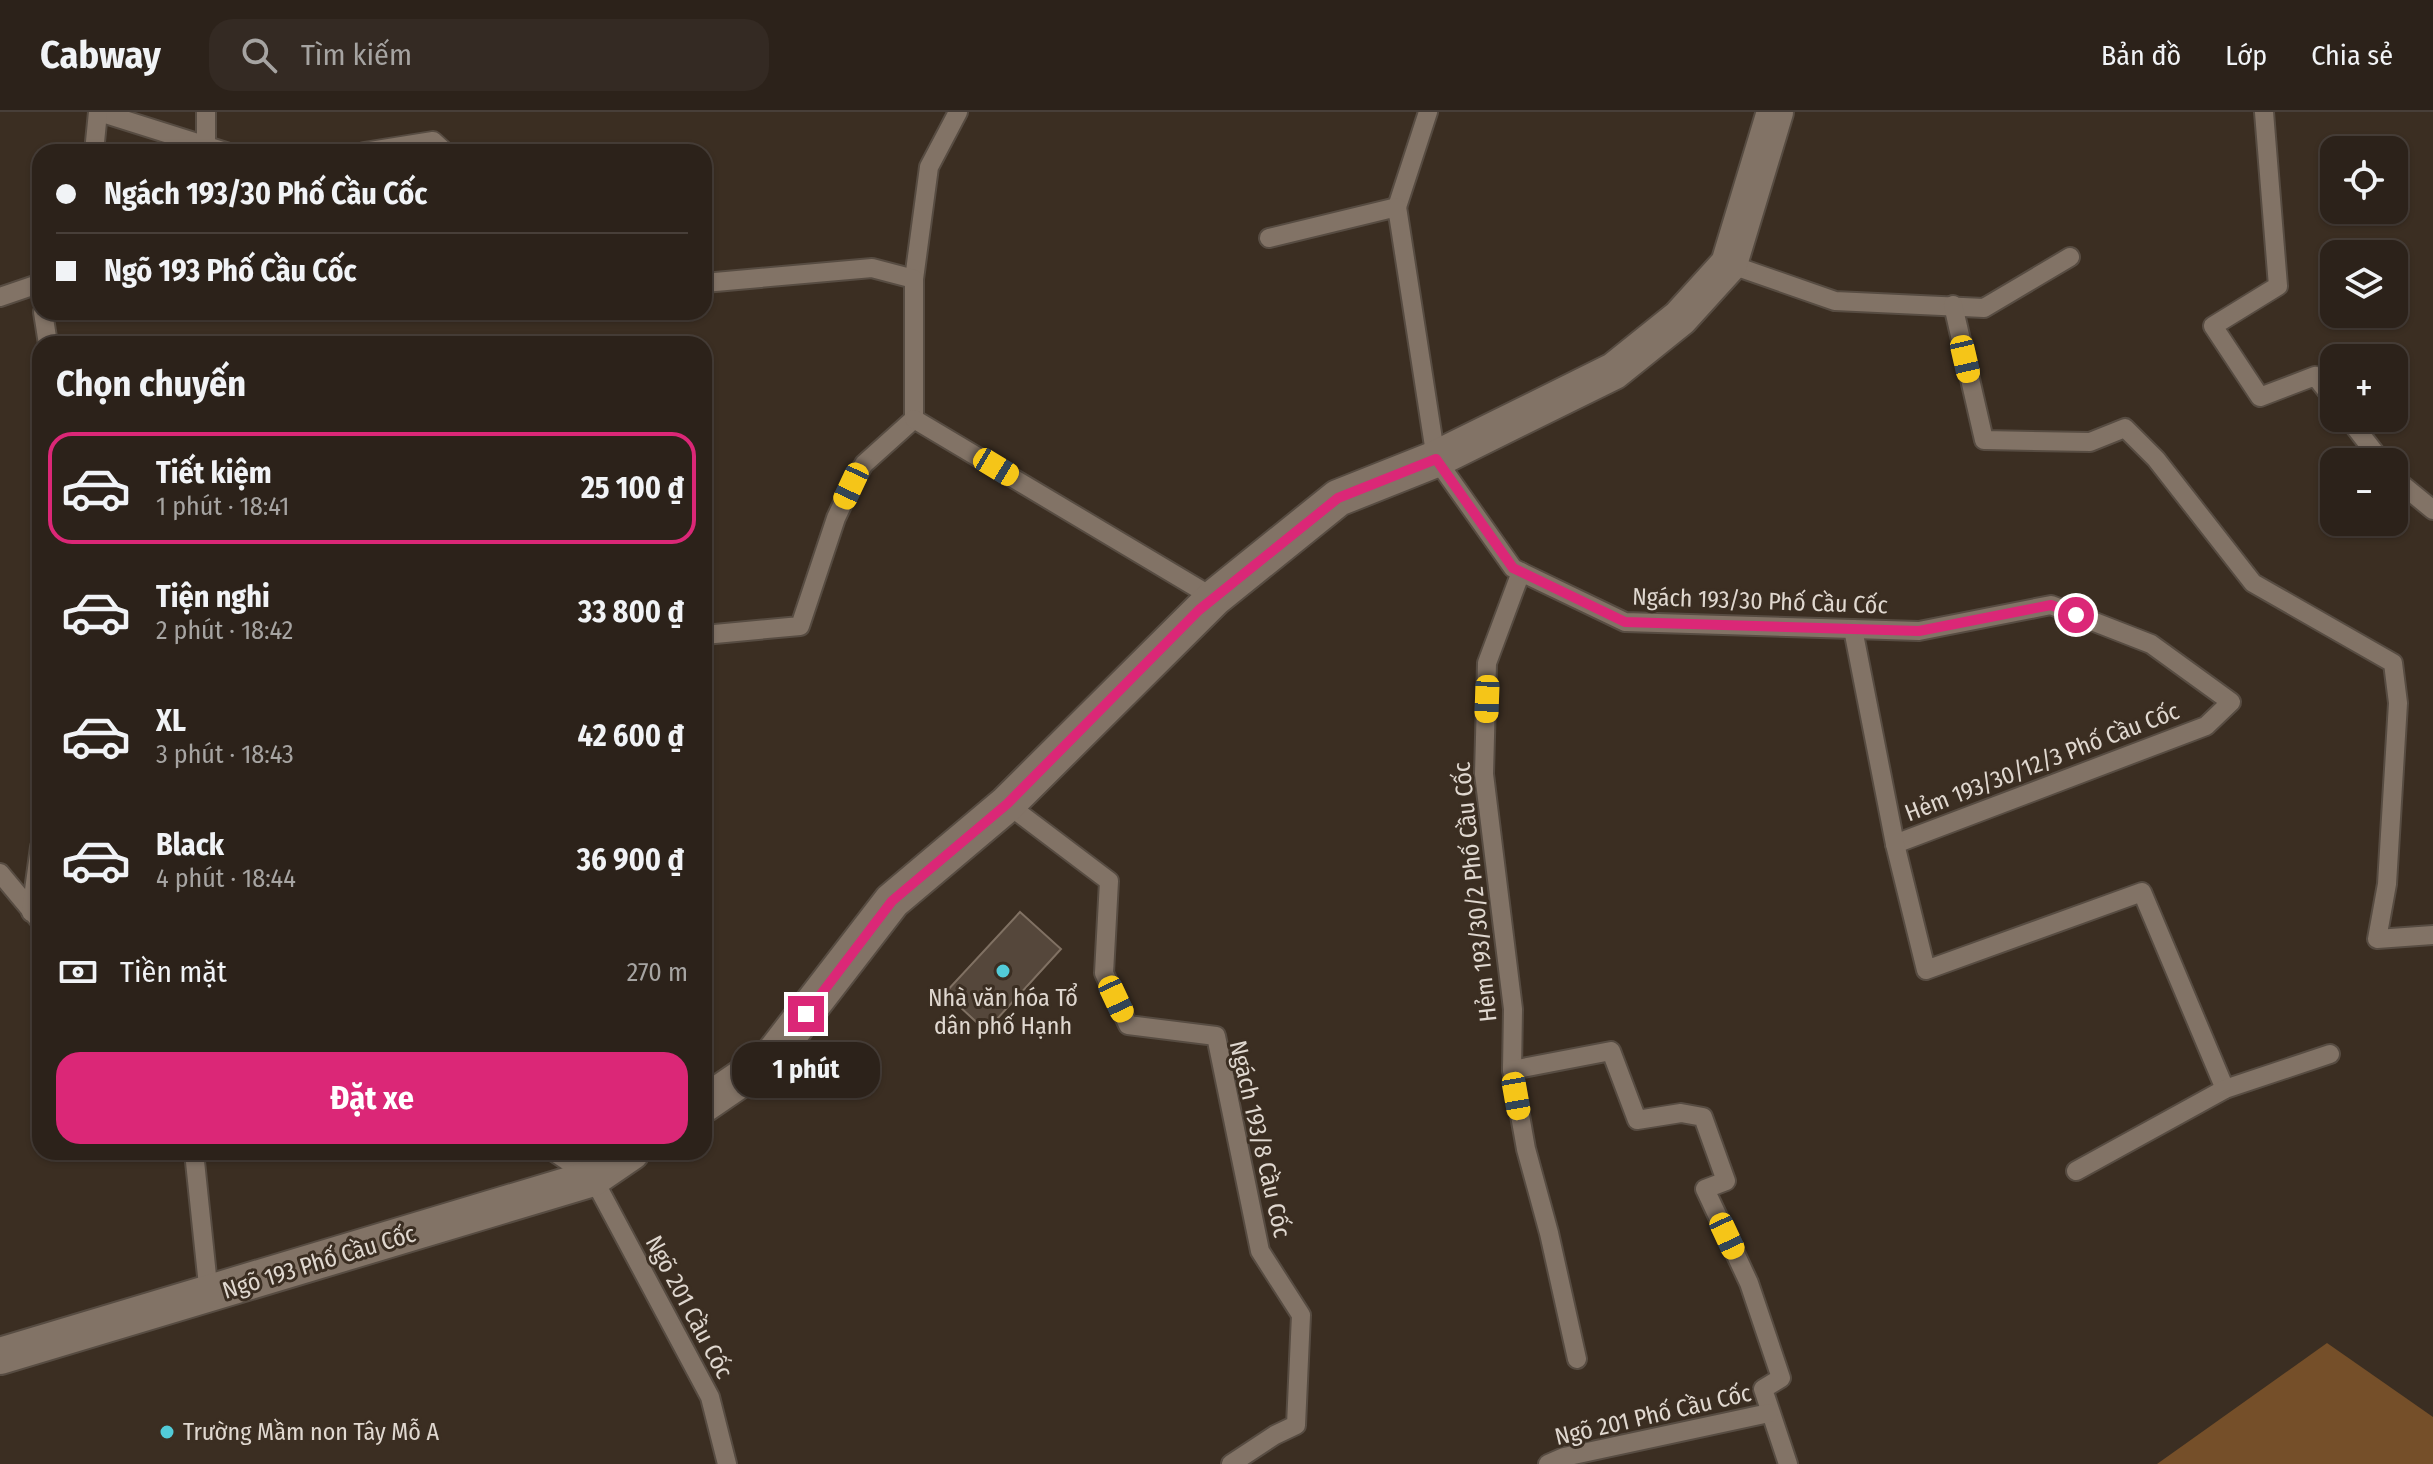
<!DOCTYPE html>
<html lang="vi">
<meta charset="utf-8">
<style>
body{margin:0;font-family:"Fira Sans Condensed",sans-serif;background:#342a23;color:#f1f3f6;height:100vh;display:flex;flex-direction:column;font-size:30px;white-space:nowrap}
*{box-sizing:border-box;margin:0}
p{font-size:26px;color:#a6a4a2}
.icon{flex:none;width:44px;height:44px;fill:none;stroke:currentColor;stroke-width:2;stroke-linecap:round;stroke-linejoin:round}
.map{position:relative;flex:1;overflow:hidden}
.sheet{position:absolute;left:32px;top:224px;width:680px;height:824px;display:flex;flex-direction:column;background:#2c221a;border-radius:24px;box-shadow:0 2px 6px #0004,0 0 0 2px #483f39}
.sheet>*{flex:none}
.guide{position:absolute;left:32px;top:32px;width:680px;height:176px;border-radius:24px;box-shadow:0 2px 6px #0004,0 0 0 2px #483f39;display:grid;align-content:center;height:176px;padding:0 24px;background:#2c221a}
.tools{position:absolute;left:2320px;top:24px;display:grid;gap:16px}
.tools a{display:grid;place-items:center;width:88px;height:88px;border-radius:16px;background:#2c221a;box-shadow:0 2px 6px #0004,0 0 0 2px #483f39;font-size:40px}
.end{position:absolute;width:36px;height:36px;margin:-18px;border:10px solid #db2777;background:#fff;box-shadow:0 0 0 4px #fff}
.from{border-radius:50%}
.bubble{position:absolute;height:56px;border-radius:24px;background:#2c221a;box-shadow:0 2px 6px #0004,0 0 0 2px #483f39;font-size:26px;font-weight:700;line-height:56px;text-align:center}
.car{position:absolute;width:24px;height:48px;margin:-24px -12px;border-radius:10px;box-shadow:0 0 6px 2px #0007;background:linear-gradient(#f5c518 24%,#345 0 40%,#f5c518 0 76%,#345 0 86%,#f5c518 0)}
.guide b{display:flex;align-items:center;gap:28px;height:76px;font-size:30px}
.guide b+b{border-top:2px solid #483f39}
.guide i{width:20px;height:20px;background:#f1f3f6}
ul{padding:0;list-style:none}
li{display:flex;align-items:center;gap:24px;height:112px;margin:0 16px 12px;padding:0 8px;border:4px solid transparent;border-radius:24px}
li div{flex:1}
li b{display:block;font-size:30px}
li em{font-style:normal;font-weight:700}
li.active{border-color:#db2777}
li>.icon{width:72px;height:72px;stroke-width:1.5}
h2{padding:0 24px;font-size:36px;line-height:96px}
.pay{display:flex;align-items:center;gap:20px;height:88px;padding:0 24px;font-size:30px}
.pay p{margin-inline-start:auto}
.primary-button{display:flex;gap:16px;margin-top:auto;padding:16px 24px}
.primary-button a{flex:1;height:92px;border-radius:24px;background:#db2777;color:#fff;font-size:32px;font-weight:700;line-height:92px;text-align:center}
header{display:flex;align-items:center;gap:48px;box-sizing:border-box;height:112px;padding:0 40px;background:#2c221a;border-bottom:2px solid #483f39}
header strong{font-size:38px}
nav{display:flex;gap:44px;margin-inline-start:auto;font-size:28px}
.search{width:560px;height:72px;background:#342a23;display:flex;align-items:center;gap:20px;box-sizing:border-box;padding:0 28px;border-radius:24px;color:#a6a4a2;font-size:30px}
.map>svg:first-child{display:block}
.water{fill:#754f29}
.building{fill:#55473b;stroke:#807163;stroke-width:2}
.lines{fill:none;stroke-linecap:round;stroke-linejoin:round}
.lane-casing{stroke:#574c42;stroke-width:22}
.street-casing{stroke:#574c42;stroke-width:40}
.lane{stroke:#827366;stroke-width:18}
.street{stroke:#827366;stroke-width:36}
.route{stroke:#db2777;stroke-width:10}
.poi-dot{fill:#52cbd8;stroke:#3b2e22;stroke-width:3}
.labels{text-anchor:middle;stroke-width:6;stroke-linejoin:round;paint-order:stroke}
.street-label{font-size:24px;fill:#e0d8d0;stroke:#3b2e22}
.poi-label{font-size:24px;fill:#e0d8d0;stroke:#3b2e22}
</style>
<header>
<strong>Cabway</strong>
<div class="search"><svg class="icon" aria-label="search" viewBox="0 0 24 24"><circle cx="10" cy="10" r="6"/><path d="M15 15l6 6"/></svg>Tìm kiếm</div>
<nav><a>Bản đồ</a><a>Lớp</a><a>Chia sẻ</a></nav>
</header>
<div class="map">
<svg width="2433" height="1352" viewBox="0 0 2433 1352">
<rect width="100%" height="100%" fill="#3b2e22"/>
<!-- water -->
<path class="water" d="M2327 1231 2433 1305V1352H2157Z"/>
<!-- building -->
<path class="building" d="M1020 800 1061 837 986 919 945 881Z"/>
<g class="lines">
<!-- lane casing -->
<g class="lane-casing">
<g id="lane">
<path d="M99 0 226 40"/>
<path d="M2264 0 2278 174 2213 214 2260 285 2315 264 2334 288"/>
<path d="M206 36V0"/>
<path d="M94 40 98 0"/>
<path d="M364 40 433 29 445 40"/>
<path d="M1397 95 1428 0"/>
<path d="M1269 126 1397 95 1436 347 1513 456 1521 460 1625 510 1919 519 2051 493 2151 532 2231 590 2206 614 1895 732"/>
<path d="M1729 152 1835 189 1984 196 2070 145"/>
<path d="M914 167 929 55 958 0"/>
<path d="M704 171 872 156 914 167V307L864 352 851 374 836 406 800 514 704 523"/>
<path d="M0 185 38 172"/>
<path d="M1953 193 1984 328 2090 330 2125 316 2156 347 2253 471 2393 551 2398 591 2387 772 2377 827 2433 823"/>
<path d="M43 200 48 232"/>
<path d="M2348 306 2382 350"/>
<path d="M914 307 1214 486"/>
<path d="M2394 366 2433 398"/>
<path d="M1521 460 1487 551 1484 662 1513 897 1512 958 1526 1037 1549 1121 1577 1247"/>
<path d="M1853 517 1895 732 1926 858 2142 780 2225 977"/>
<path d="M1007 692 1109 769 1104 861 1128 913 1216 924 1260 1139 1301 1203 1296 1313 1275 1323 1231 1352"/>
<path d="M0 761 40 809"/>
<path d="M31 800 40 735"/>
<path d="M1512 958 1611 939 1637 1008 1681 1001 1703 1005 1726 1069 1705 1077 1749 1171 1781 1266 1763 1277 1788 1352"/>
<path d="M194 1040 209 1183"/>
<path d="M554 1040 593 1066 710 1285 727 1352"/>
<path d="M2076 1059 2225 977 2330 942"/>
<path d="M1548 1352 1564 1345 1769 1301"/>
</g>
</g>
<!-- street casing -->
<g class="street-casing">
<g id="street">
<path d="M704 992 771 946 892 789 1007 692 1214 486 1338 386 1436 347 1614 259 1680 206 1729 152 1775 0"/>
<path d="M0 1244 593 1066 631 1040"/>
</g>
</g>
<!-- lane -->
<use href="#lane" class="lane"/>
<!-- street -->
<use href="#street" class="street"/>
</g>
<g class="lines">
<!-- route -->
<path class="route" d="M806 902 892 789 1007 692 1199 498 1338 386 1436 347 1513 456 1625 510 1919 519 2051 493 2076 503"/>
</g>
<!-- markers -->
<g class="poi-dot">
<circle cx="1003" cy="859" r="8"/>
<circle cx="167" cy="1320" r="8"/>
</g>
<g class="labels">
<!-- street labels -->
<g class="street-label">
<text transform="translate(1760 489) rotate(2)" y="8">Ngách 193/30 Phố Cầu Cốc</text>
<text transform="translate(2042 650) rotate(-21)" y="8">Hẻm 193/30/12/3 Phố Cầu Cốc</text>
<text transform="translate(1475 780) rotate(-96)" y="8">Hẻm 193/30/2 Phố Cầu Cốc</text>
<text transform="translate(1260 1027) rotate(77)" y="8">Ngách 193/8 Cầu Cốc</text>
<text transform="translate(319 1150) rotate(-17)" y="8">Ngõ 193 Phố Cầu Cốc</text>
<text transform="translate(689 1195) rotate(62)" y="8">Ngõ 201 Cầu Cốc</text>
<text transform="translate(1653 1303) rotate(-13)" y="8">Ngõ 201 Phố Cầu Cốc</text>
</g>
<!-- poi labels -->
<g class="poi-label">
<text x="1003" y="894">Nhà văn hóa Tổ<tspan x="1003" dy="28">dân phố Hạnh</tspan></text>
<text x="183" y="1328" text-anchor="start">Trường Mầm non Tây Mỗ A</text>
</g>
</g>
</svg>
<div class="tools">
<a><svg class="icon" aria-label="locate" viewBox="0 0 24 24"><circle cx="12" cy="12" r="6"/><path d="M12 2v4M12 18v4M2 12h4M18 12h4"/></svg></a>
<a><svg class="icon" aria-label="layers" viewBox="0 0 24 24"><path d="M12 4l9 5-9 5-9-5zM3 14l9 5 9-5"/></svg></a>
<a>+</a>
<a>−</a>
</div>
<i class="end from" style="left:2076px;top:503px"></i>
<i class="end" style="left:806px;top:902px"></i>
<div class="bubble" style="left:732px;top:930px;width:148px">1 phút</div>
<i class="car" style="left:1965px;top:247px;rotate:167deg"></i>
<i class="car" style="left:996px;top:355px;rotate:121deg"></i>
<i class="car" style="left:851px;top:374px;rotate:205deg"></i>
<i class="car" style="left:1487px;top:587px;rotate:182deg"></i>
<i class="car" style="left:1116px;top:887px;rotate:155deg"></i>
<i class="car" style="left:1516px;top:984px;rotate:170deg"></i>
<i class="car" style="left:1727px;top:1124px;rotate:155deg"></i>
<div class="guide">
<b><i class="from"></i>Ngách 193/30 Phố Cầu Cốc</b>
<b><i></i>Ngõ 193 Phố Cầu Cốc</b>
</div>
<section class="sheet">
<h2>Chọn chuyến</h2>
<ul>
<li class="active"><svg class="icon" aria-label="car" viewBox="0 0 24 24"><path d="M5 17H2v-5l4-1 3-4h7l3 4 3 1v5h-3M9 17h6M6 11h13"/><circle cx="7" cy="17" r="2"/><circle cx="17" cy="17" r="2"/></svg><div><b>Tiết kiệm</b><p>1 phút · 18:41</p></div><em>25 100 ₫</em></li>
<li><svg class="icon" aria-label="car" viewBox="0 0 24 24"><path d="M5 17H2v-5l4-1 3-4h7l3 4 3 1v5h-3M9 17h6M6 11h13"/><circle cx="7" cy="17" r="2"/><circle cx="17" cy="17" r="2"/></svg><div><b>Tiện nghi</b><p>2 phút · 18:42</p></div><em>33 800 ₫</em></li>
<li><svg class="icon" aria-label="car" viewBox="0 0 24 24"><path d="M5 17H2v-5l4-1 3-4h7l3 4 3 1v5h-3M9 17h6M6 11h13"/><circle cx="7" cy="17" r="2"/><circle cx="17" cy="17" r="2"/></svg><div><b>XL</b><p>3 phút · 18:43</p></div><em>42 600 ₫</em></li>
<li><svg class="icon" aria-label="car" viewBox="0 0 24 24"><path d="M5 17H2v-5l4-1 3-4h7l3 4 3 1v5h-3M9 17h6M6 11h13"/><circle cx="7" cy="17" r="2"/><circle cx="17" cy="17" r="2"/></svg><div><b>Black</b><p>4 phút · 18:44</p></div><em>36 900 ₫</em></li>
</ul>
<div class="pay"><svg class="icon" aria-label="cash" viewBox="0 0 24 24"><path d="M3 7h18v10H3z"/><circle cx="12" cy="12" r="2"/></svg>Tiền mặt<p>270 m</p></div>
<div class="primary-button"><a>Đặt xe</a></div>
</section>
</div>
